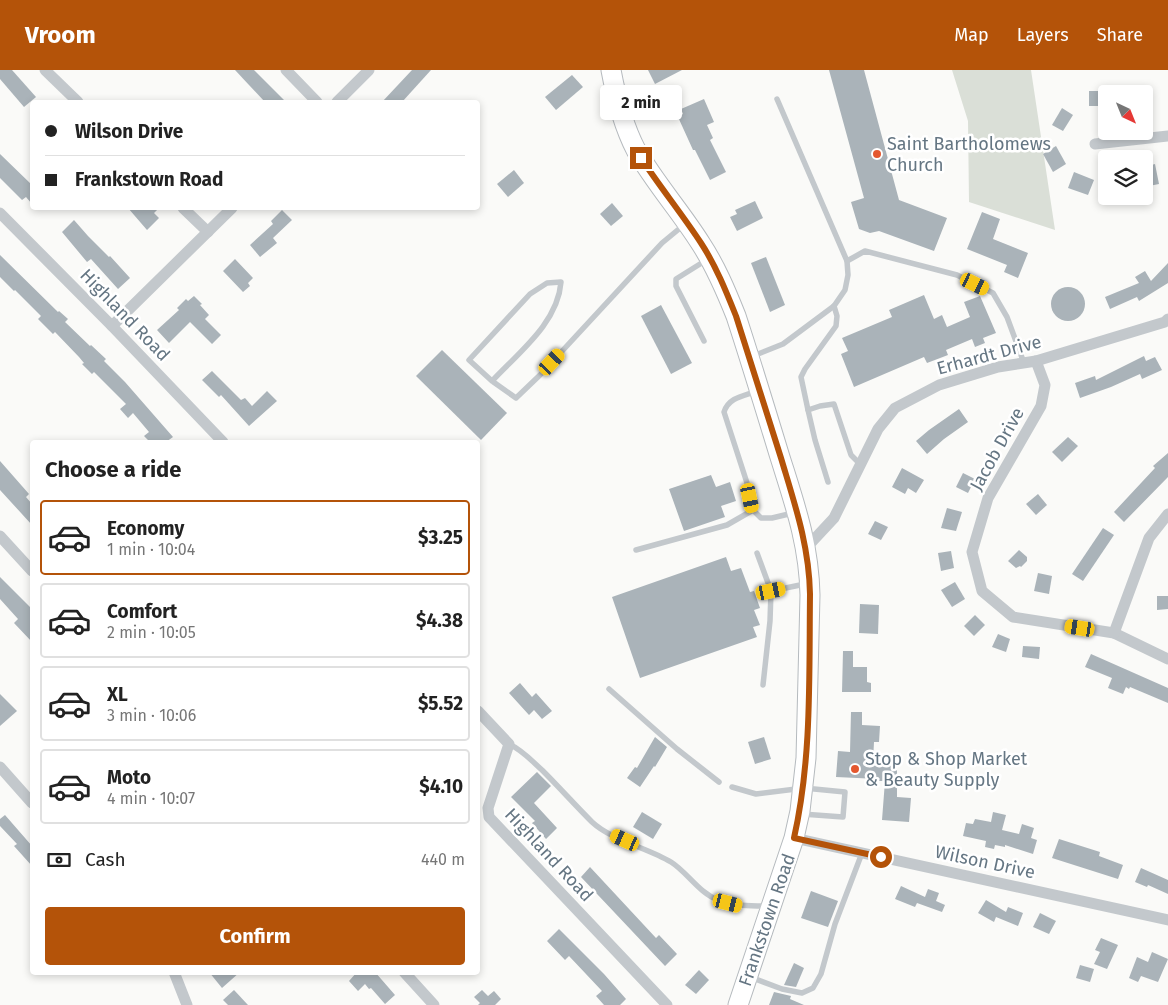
<!DOCTYPE html>
<meta charset="utf-8">
<style>
body{margin:0;font-family:"Fira Sans",sans-serif;background:#f2f2f2;color:#222;height:100vh;display:flex;flex-direction:column;font-size:19px;white-space:nowrap}
*{box-sizing:border-box;margin:0}
p{font-size:16px;color:#767676}
.icon{flex:none;width:28px;height:28px;fill:none;stroke:currentColor;stroke-width:2;stroke-linecap:round;stroke-linejoin:round}
.map{position:relative;flex:1;overflow:hidden}
.side{position:absolute;left:30px;top:370px;width:450px;height:535px;display:flex;flex-direction:column;background:#fff;border-radius:5px;box-shadow:0 2px 8px #0003}
.side>*{flex:none}
.guide{position:absolute;left:30px;top:30px;width:450px;height:110px;border-radius:5px;box-shadow:0 2px 8px #0003;display:grid;align-content:center;height:110px;padding:0 15px;background:#fff}
.needle{width:32px;rotate:137deg}
.buttons{position:absolute;left:1098px;top:15px;display:grid;gap:10px}
.buttons a{display:grid;place-items:center;width:55px;height:55px;border-radius:5px;background:#fff;box-shadow:0 2px 8px #0003;font-size:25px}
.end{position:absolute;width:22px;height:22px;margin:-11px;border:6px solid #b45309;background:#fff;box-shadow:0 0 0 2px #fff}
.from{border-radius:50%}
.bubble{position:absolute;height:35px;border-radius:5px;background:#fff;box-shadow:0 2px 8px #0003;font-size:16px;font-weight:700;line-height:35px;text-align:center}
.car{position:absolute;width:15px;height:30px;margin:-15px -8px;border-radius:6px;box-shadow:0 0 4px 1px #0007;background:linear-gradient(#f5c518 24%,#345 0 40%,#f5c518 0 76%,#345 0 86%,#f5c518 0)}
.guide b{display:flex;align-items:center;gap:18px;height:48px;font-size:19px}
.guide b+b{border-top:1px solid #e0e0e0}
.guide i{width:12px;height:12px;background:#222}
ul{padding:0;list-style:none}
li{display:flex;align-items:center;gap:15px;height:75px;margin:0 10px 8px;padding:0 5px;border:2px solid #e0e0e0;border-radius:5px}
li div{flex:1}
li b{display:block;font-size:19px}
li em{font-style:normal;font-weight:700}
li.selected{border-color:#b45309}
li>.icon{width:45px;height:45px;stroke-width:1.5}
h2{padding:0 15px;font-size:22px;line-height:60px}
.pay{display:flex;align-items:center;gap:12px;height:55px;padding:0 15px;font-size:19px}
.pay p{margin-inline-start:auto}
.cta{display:flex;gap:10px;margin-top:auto;padding:10px 15px}
.cta a{flex:1;height:58px;border-radius:5px;background:#b45309;color:#fff;font-size:20px;font-weight:700;line-height:58px;text-align:center}
header{display:flex;align-items:center;gap:30px;box-sizing:border-box;height:70px;padding:0 25px;background:#b45309;color:#fff}
header strong{font-size:24px}
nav{display:flex;gap:28px;margin-inline-start:auto;font-size:18px}
.map>svg:first-child{display:block}
.green{fill:#dadfd7}
.building{fill:#aab3b9}
.lines{fill:none;stroke-linecap:round;stroke-linejoin:round}
.primary-casing{stroke:#b5babe;stroke-width:21}
.lane{stroke:#c3c8cc;stroke-width:5.5}
.street{stroke:#c3c8cc;stroke-width:11}
.primary{stroke:#fff;stroke-width:19}
.route{stroke:#b45309;stroke-width:6}
.poi-dot{fill:#e4572e;stroke:#fff;stroke-width:2}
.labels{text-anchor:middle;stroke-width:5;stroke-linejoin:round;paint-order:stroke}
.poi-label{font-size:18px;fill:#657683;stroke:#fff;text-anchor:start}
.street-label{font-size:18px;fill:#657683;stroke:#fff}
</style>
<header>
<strong>Vroom</strong>
<nav><a>Map</a><a>Layers</a><a>Share</a></nav>
</header>
<div class="map">
<svg width="1168" height="935" viewBox="0 0 1168 935">
<rect width="100%" height="100%" fill="#fafaf8"/>
<!-- green -->
<path class="green" d="M952 0H1031L1055 160 969 132 968 51Z"/>
<!-- building -->
<g class="building">
<path d="M0 0H12L36 27 24 37 0 9Z"/>
<path d="M235 0H254L286 32H265Z"/>
<path d="M412 0H431L402 32H382Z"/>
<path d="M648 0H682L655 14Z"/>
<path d="M829 0H864L899 130 947 148 934 181 879 161 870 163 859 159 851 132 864 128Z"/>
<path d="M572 5 583 17 556 40 545 27Z"/>
<rect x="1089" y="21" width="17" height="15"/>
<path d="M704 29 714 52 707 55 713 68 710 70 726 102 710 110 695 80H693L678 47 683 44 681 39Z"/>
<path d="M1062 38 1073 45 1063 61 1052 55Z"/>
<path d="M1056 76 1066 94 1053 102 1043 84Z"/>
<path d="M0 84 32 115V134L26 127 22 130 0 108Z"/>
<path d="M1155 94 1159 114 1149 116 1148 110 1144 112V97Z"/>
<path d="M514 100 524 113 508 127 497 114Z"/>
<path d="M1074 102 1094 110 1088 125 1068 118Z"/>
<path d="M755 131 763 148 737 161 730 147 737 144 735 140Z"/>
<path d="M612 133 623 146 611 156 600 144Z"/>
<path d="M128 138H159L154 143 159 148 147 160Z"/>
<path d="M282 140 292 150 273 168 277 173 260 187 250 175 273 154 271 151Z"/>
<path d="M982 142 1000 149 993 169 1028 183 1018 208 1004 202 1007 195 967 179Z"/>
<path d="M74 150 88 166 109 187 110 186 130 208 118 219 91 189 87 192 62 162Z"/>
<path d="M0 185 58 242 59 241 68 249 65 252 90 276 91 275 106 289 104 291 125 312 173 367 166 372H150L144 366 149 362 133 343 128 348 120 339 126 334 94 302 92 304 82 294 84 293 79 287 55 262 53 264 38 249 41 246 15 220 14 221 0 207Z"/>
<path d="M766 187 785 235 770 242 751 193Z"/>
<path d="M235 189 253 208 248 213 250 216 243 222 223 201Z"/>
<path d="M1168 193V213L1139 231 1137 227 1110 239 1105 227 1139 213 1135 207 1145 201 1151 211Z"/>
<circle cx="1068" cy="234" r="17"/>
<path d="M924 225 934 249 942 245 947 257 970 247 964 232 980 226 996 263 983 268 985 273 975 277 972 269 946 280 948 285 927 293 924 287 854 317 841 284 848 281 842 268 892 247 889 240Z"/>
<path d="M194 226 202 234 200 235 209 245 205 249 221 265 212 274 190 252 169 273 157 260 179 240 177 238 186 229 188 231Z"/>
<path d="M661 235 692 293 671 304 641 246Z"/>
<path d="M442 280 507 343 481 370 416 306Z"/>
<path d="M1144 286 1146 291 1155 287 1162 300 1142 309 1140 304 1111 317 1080 328 1075 313 1095 306 1096 310Z"/>
<path d="M212 301 241 330 245 328 252 336 267 321 277 331 249 356 221 325 219 327 202 310Z"/>
<path d="M959 339 968 352 944 369 927 384 916 371 929 360Z"/>
<path d="M1068 367 1078 376 1062 392 1052 382Z"/>
<path d="M1168 383V407L1124 452 1114 442 1155 398 1153 396Z"/>
<path d="M0 391 29 424 26 427 32 434V455L0 420Z"/>
<path d="M902 398 924 410 916 423 908 418 905 424 892 417Z"/>
<path d="M963 403 975 409 968 423 956 417Z"/>
<path d="M711 405 716 417 730 412 736 431 721 436 725 447 684 461 669 419Z"/>
<path d="M1038 424 1047 435 1036 445 1026 434Z"/>
<path d="M947 438 962 442 956 461 941 458Z"/>
<path d="M875 451 888 457 881 470 868 464Z"/>
<path d="M1103 458 1114 465 1083 511 1072 504Z"/>
<path d="M1019 480 1027 487V491L1021 497 1020 496 1016 498 1008 491Z"/>
<path d="M951 481 954 498 941 501 938 483Z"/>
<path d="M726 487 731 501 741 498 750 522 754 521 760 538 754 540 760 555 753 557 757 567 640 608 612 527Z"/>
<path d="M1038 503 1052 506 1049 524 1034 521Z"/>
<path d="M0 507 32 539V572L14 553 18 549 0 529Z"/>
<path d="M955 512 965 529 952 537 941 520Z"/>
<path d="M1157 526H1168V539L1157 540Z"/>
<path d="M860 534 879 535 878 564 859 563Z"/>
<path d="M975 545 985 555 974 566 964 556Z"/>
<path d="M998 564 1010 569 1006 582 992 577Z"/>
<path d="M1023 576 1040 577 1039 589 1022 587Z"/>
<path d="M843 581H853V597H867V612L871 613V622H842Z"/>
<path d="M1091 584 1168 618V633L1130 617 1129 619 1126 617 1123 624 1108 618 1112 608 1085 597Z"/>
<path d="M520 613 532 627 536 623 552 641 542 649 534 640 529 645 509 623Z"/>
<path d="M0 624 17 641 0 656Z"/>
<path d="M851 642H862V655L880 656 879 672H874L873 692H897V727L911 728 909 752 882 750 885 711H878V709L836 707 838 681 850 682Z"/>
<path d="M655 667 667 677 655 697 654 696 640 717 627 708 635 697 637 698Z"/>
<path d="M764 667 771 689 755 694 748 672Z"/>
<path d="M537 702 551 716 534 733 557 758 546 769 532 753 535 751 511 727Z"/>
<path d="M642 742 662 754 653 769 633 757Z"/>
<path d="M993 742 1006 745 1002 760 1019 764 1022 754 1034 758 1031 768 1037 770 1033 784 1005 775V777L995 775 994 779 985 777 986 771 963 766 966 753 973 754 975 749 991 752Z"/>
<path d="M5 745 32 776V796L14 776 17 774 0 756V749Z"/>
<path d="M1059 769 1100 782 1099 786 1123 795 1118 809 1052 788Z"/>
<path d="M590 797 656 868 659 865 677 884 665 896 581 807Z"/>
<path d="M1141 798 1168 810V824L1148 815 1147 817 1135 812Z"/>
<path d="M901 816 925 827 928 819 939 823 936 831 945 835 942 842 917 833 915 837 895 829Z"/>
<path d="M811 821 838 831 828 857 801 848Z"/>
<path d="M986 830 1006 842 1008 837 1023 843 1018 856 996 847 994 852 978 843Z"/>
<path d="M1040 843 1056 851 1049 864 1033 857Z"/>
<path d="M559 859 604 904 626 929 620 935H604L596 926 602 921 569 886 565 890 547 871Z"/>
<path d="M1101 868 1118 875 1107 899 1094 894 1100 882 1095 880Z"/>
<path d="M1152 882 1168 889 1158 912 1141 906 1138 912 1129 908 1137 887 1148 892Z"/>
<path d="M794 893 804 898 796 917 784 915Z"/>
<path d="M1080 895 1094 899 1090 912 1076 908Z"/>
<path d="M699 900 709 910 696 924 685 915Z"/>
<path d="M209 902H240L222 918Z"/>
<path d="M357 902H375L395 925 385 934 371 918 369 919 365 914 358 921 349 911Z"/>
<path d="M234 920 248 935H228L223 930Z"/>
<path d="M482 920 488 926 494 921 501 929 495 935H478L480 933 474 927Z"/>
<path d="M774 922 791 926 790 929 804 935H769Z"/>
</g>
<g class="lines">
<!-- primary casing -->
<g class="primary-casing">
<path id="primary" d="M611 0C616 27 623 55 636 80 655 113 681 142 701 174 716 197 726 221 736 246 751 292 765 338 779 384 794 432 809 473 810 525L806 688 800 741 794 768 738 935"/>
</g>
<!-- lane -->
<g class="lane">
<path d="M777 29 847 191"/>
<path d="M704 271 676 216V209L708 189"/>
<path d="M753 286 783 274 834 236 845 220 848 205 847 191 865 181 957 205 993 223 1007 247 1024 293"/>
<path d="M492 311C518 283 558 253 561 212L547 213 530 224 469 290 492 311 516 328 540 305 662 173 685 154"/>
<path d="M757 321C744 326 729 327 724 342L748 416 753 440 761 448H772L793 443"/>
<path d="M808 340 801 307 805 299 836 256 837 246 834 236"/>
<path d="M828 412 815 370 808 340 820 336 834 334 851 385 860 394"/>
<path d="M636 480 727 455 753 440"/>
<path d="M757 483 771 521 805 514"/>
<path d="M763 615 770 551 771 521"/>
<path d="M609 619 677 679 719 712"/>
<path d="M509 674C522 680 531 690 542 700 559 717 575 735 592 752 611 770 648 778 671 792 687 802 699 823 718 830 734 836 750 836 767 836"/>
<path d="M732 717 756 724 804 718 845 722 843 747 802 744"/>
<path d="M750 907 782 919 802 923 813 918 821 904 835 854 862 783"/>
</g>
<!-- street -->
<g class="street">
<path d="M45 0 78 32"/>
<path d="M286 0 317 32"/>
<path d="M337 32 369 0"/>
<path d="M1095 74 1168 66"/>
<path d="M183 138 208 162"/>
<path d="M0 143 112 256 223 372"/>
<path d="M112 256 232 138"/>
<path d="M1036 291 1045 315 1041 336 988 428 972 482 982 521 1013 547 1114 563 1168 589"/>
<path d="M0 466 32 501"/>
<path d="M807 477 834 448 878 359 895 338 939 315 998 297 1036 291 1165 252 1168 249"/>
<path d="M1114 563 1149 468 1168 444"/>
<path d="M478 641 509 674 488 738 489 747 667 935"/>
<path d="M0 697 32 733"/>
<path d="M794 768 1168 850"/>
<path d="M174 902 187 935"/>
<path d="M404 902 434 935"/>
</g>
<!-- primary -->
<use href="#primary" class="primary"/>
</g>
<g class="lines">
<!-- route -->
<path class="route" d="M641 88C660 117 682 144 701 173 716 196 726 221 736 246 751 293 766 341 781 388 795 435 809 475 810 524 809 606 812 688 794 768L881 787"/>
</g>
<!-- markers -->
<g class="poi-dot">
<circle cx="877" cy="84" r="5"/>
<circle cx="855" cy="699" r="5"/>
</g>
<g class="labels">
<!-- poi labels -->
<g class="poi-label">
<text x="887" y="80">Saint Bartholomews<tspan x="887" dy="21">Church</tspan></text>
<text x="865" y="695">Stop &amp; Shop Market<tspan x="865" dy="21">&amp; Beauty Supply</tspan></text>
</g>
<!-- street labels -->
<g class="street-label">
<text transform="translate(125 245) rotate(46)" y="6">Highland Road</text>
<text transform="translate(989 285) rotate(-15)" y="6">Erhardt Drive</text>
<text transform="translate(997 379) rotate(-61)" y="6">Jacob Drive</text>
<text transform="translate(549 785) rotate(47)" y="6">Highland Road</text>
<text transform="translate(985 792) rotate(12)" y="6">Wilson Drive</text>
<text transform="translate(767 850) rotate(-71)" y="6">Frankstown Road</text>
</g>
</g>
</svg>
<div class="buttons">
<a><svg class="needle" viewBox="-14 -14 28 28"><path d="M0-13l5 13h-10z" fill="#e53935"/><path d="M0 13l5-13h-10z" fill="#767676"/></svg></a>
<a><svg class="icon" aria-label="layers" viewBox="0 0 24 24"><path d="M12 4l9 5-9 5-9-5zM3 14l9 5 9-5"/></svg></a>
</div>
<i class="end from" style="left:881px;top:787px"></i>
<i class="end" style="left:641px;top:88px"></i>
<div class="bubble" style="left:600px;top:15px;width:82px">2 min</div>
<i class="car" style="left:975px;top:214px;rotate:116deg"></i>
<i class="car" style="left:552px;top:292px;rotate:43deg"></i>
<i class="car" style="left:750px;top:428px;rotate:168deg"></i>
<i class="car" style="left:771px;top:521px;rotate:78deg"></i>
<i class="car" style="left:1080px;top:558px;rotate:279deg"></i>
<i class="car" style="left:625px;top:770px;rotate:294deg"></i>
<i class="car" style="left:728px;top:833px;rotate:104deg"></i>
<div class="guide">
<b><i class="from"></i>Wilson Drive</b>
<b><i></i>Frankstown Road</b>
</div>
<section class="side">
<h2>Choose a ride</h2>
<ul>
<li class="selected"><svg class="icon" aria-label="car" viewBox="0 0 24 24"><path d="M5 17H2v-5l4-1 3-4h7l3 4 3 1v5h-3M9 17h6M6 11h13"/><circle cx="7" cy="17" r="2"/><circle cx="17" cy="17" r="2"/></svg><div><b>Economy</b><p>1 min · 10:04</p></div><em>$3.25</em></li>
<li><svg class="icon" aria-label="car" viewBox="0 0 24 24"><path d="M5 17H2v-5l4-1 3-4h7l3 4 3 1v5h-3M9 17h6M6 11h13"/><circle cx="7" cy="17" r="2"/><circle cx="17" cy="17" r="2"/></svg><div><b>Comfort</b><p>2 min · 10:05</p></div><em>$4.38</em></li>
<li><svg class="icon" aria-label="car" viewBox="0 0 24 24"><path d="M5 17H2v-5l4-1 3-4h7l3 4 3 1v5h-3M9 17h6M6 11h13"/><circle cx="7" cy="17" r="2"/><circle cx="17" cy="17" r="2"/></svg><div><b>XL</b><p>3 min · 10:06</p></div><em>$5.52</em></li>
<li><svg class="icon" aria-label="car" viewBox="0 0 24 24"><path d="M5 17H2v-5l4-1 3-4h7l3 4 3 1v5h-3M9 17h6M6 11h13"/><circle cx="7" cy="17" r="2"/><circle cx="17" cy="17" r="2"/></svg><div><b>Moto</b><p>4 min · 10:07</p></div><em>$4.10</em></li>
</ul>
<div class="pay"><svg class="icon" aria-label="cash" viewBox="0 0 24 24"><path d="M3 7h18v10H3z"/><circle cx="12" cy="12" r="2"/></svg>Cash<p>440 m</p></div>
<div class="cta"><a>Confirm</a></div>
</section>
</div>
